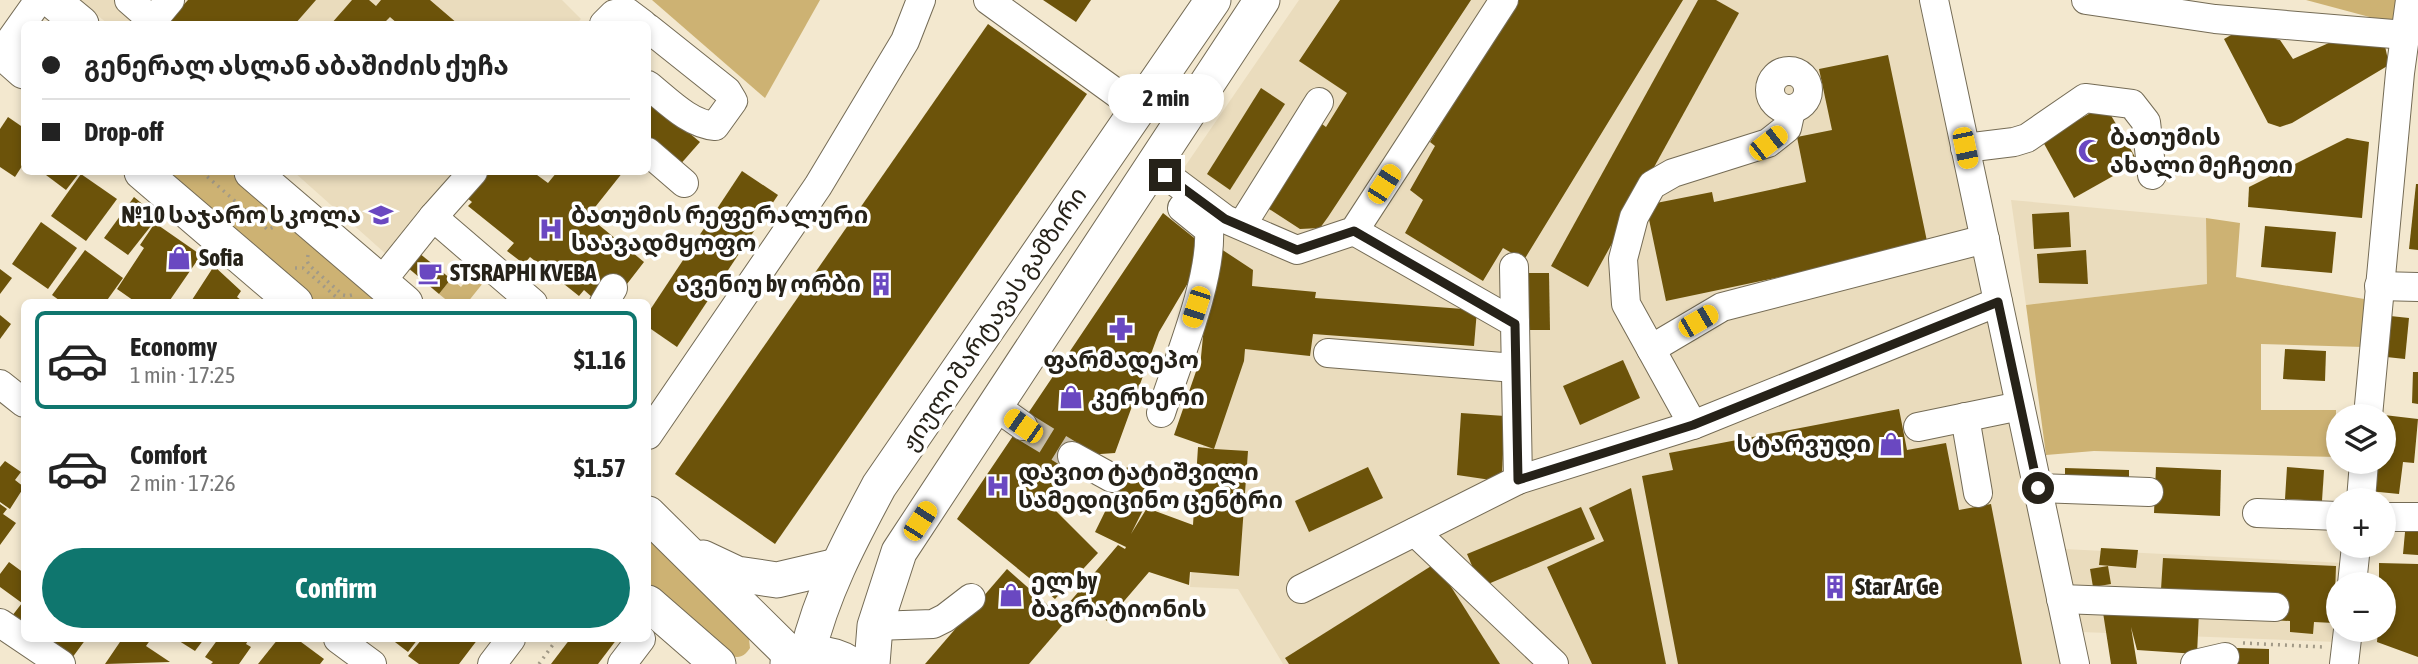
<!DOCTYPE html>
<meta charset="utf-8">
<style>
body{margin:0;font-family:"Asap Condensed","Noto Sans Georgian",sans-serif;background:#f2f2f2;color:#222;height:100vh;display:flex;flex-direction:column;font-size:26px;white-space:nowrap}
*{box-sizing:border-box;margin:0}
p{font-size:23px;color:#767676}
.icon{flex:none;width:38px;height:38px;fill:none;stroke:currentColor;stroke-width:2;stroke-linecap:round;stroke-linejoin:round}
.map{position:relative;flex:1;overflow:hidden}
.details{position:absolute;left:21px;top:299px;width:630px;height:343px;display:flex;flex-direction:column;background:#fff;border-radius:10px;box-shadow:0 4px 10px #0003}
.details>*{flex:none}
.banner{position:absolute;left:21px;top:21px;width:630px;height:154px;border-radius:10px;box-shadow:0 4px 10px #0003;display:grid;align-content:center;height:154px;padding:0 21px;background:#fff}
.tools{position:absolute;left:2326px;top:404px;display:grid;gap:14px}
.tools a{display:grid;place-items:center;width:70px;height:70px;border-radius:50%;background:#fff;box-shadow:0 4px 10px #0003;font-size:35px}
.end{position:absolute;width:32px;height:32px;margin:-16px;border:9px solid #262219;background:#fff;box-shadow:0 0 0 4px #fff}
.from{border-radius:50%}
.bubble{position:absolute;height:49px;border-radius:24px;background:#fff;box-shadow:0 4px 10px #0003;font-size:23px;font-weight:700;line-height:49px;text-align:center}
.car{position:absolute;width:21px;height:42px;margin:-21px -10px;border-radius:9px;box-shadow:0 0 5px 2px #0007;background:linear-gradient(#f5c518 24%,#345 0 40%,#f5c518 0 76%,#345 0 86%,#f5c518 0)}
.banner b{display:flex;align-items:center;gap:24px;height:66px;font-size:26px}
.banner b+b{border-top:2px solid #e0e0e0}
.banner i{width:18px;height:18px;background:#222}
ul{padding:12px 0 0;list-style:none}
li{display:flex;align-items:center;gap:21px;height:98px;margin:0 14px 10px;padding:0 7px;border:4px solid transparent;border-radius:10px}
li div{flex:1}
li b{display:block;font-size:26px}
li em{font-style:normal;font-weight:700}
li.selected{border-color:#0f766e}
li>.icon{width:63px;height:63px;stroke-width:1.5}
.button{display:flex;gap:14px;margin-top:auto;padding:14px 21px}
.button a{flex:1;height:80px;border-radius:42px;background:#0f766e;color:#fff;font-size:28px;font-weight:700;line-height:80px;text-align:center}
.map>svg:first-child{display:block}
.built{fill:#eadcbd}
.green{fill:#cdb273}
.building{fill:#6c530a}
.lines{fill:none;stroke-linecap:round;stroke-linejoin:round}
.minor-tunnel{stroke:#cac0ab;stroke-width:28;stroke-dasharray:28 14;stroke-linecap:butt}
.minor-casing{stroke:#746b55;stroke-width:30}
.major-casing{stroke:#746b55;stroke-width:37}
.path{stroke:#a29a87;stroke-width:3.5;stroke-dasharray:2 5;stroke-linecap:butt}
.minor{stroke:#fff;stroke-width:28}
.major{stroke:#fff;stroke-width:35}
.route{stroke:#262219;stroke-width:9}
.labels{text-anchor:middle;stroke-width:7;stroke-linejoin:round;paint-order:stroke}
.poi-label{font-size:24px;font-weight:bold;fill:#262219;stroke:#fff;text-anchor:start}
.street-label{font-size:24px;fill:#262219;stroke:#fff}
</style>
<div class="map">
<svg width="2418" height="664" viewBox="0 0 2418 664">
<rect width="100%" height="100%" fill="#f3e8cf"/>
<!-- built -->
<g class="built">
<path d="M79 0H562L581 19 576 24H108Z"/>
<path d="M1299 0H1919L2061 664H1283L1238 589 1190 587 1224 227 1166 194Z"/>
<path d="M294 172H458L386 254Z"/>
<path d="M2011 200 2206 218 2207 284 2026 305Z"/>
<path d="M2064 549 2344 563 2342 584H2338L2336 642 2081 632Z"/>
</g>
<!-- green -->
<g class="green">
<path d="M652 0H820L765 98Z"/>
<path d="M2306 0H2403L2392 23Z"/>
<path d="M163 172H230L383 303H316Z"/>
<path d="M2206 218 2240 223 2236 277 2370 300 2363 347 2261 344V410H2336V457L2094 451 2046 455 2026 305 2207 284Z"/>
<path d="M476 269 487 278 467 303H450L439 294 451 279 461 287Z"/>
<path d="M648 537 743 630 749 639 750 648C745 655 741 659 731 656L648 586Z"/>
</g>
<!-- building -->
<g class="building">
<path d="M188 0H316L295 24H166Z"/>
<path d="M352 0H369L376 6 381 0H430L458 24H398L390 17 383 24H331Z"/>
<path d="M1043 0H1091L1076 22Z"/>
<path d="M1340 0H1471L1328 217 1320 228 1300 229 1266 207 1322 124 1326 127 1347 93 1299 61Z"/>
<path d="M1514 0H1683L1524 260 1503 248 1483 281 1405 233 1423 200 1410 190 1435 146 1430 142Z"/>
<path d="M1698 0H1716L1739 13 1588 287 1551 266Z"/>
<path d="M988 24 1087 94 775 544 675 474Z"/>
<path d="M2240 30 2280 40 2293 59 2331 42 2385 46 2389 65 2292 123 2280 127 2268 123 2224 39Z"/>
<path d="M1888 55 1928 246 1666 301 1646 205 1712 192 1714 202 1806 182 1797 137 1832 130 1819 69Z"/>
<path d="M1261 88 1285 104 1230 190 1207 174Z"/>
<path d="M653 103 700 142 678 167 648 141V109Z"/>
<path d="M2105 105 2138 162 2074 198 2042 140Z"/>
<path d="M8 117 24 128V163L15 177 0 167V129Z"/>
<path d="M2347 138 2369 142 2362 218 2248 207 2249 187Z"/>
<path d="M742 171 778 195 677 347 648 327V313Z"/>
<path d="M42 172H80L66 190Z"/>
<path d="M478 172H533L548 183 557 172H623L588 216 644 262 620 293 593 298 584 290 579 296 530 257 524 264 507 251 514 243 468 206 472 202 461 193Z"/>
<path d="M81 174 117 199 86 241 51 216Z"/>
<path d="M2416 184H2418V250L2409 249Z"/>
<path d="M134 197 158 217 128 255 104 238Z"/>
<path d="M2069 212 2071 247 2034 249 2032 214Z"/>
<path d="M1163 213 1208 249 1159 332 1115 453 1072 456 1050 505 1098 553 1055 599 957 519Z"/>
<path d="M41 222 77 248 48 289 12 264Z"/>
<path d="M155 223 201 255 168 303H137L117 289 144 248 140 245Z"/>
<path d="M2265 226 2336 232 2332 273 2261 267Z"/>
<path d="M1212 243 1253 270 1252 286 1316 292 1315 298 1477 310 1474 346 1313 334 1310 356 1245 349 1244 361 1214 449 1248 451 1239 576 1190 572 1189 585 1149 572 1107 621 1089 607 1075 621 1063 610 1118 545 1125 549 1126 547 1095 532 1127 467 1157 482 1131 534 1147 508 1193 525 1198 447 1214 449 1174 435 1201 357Z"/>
<path d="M85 250 123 278 105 303H63L52 295Z"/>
<path d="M2086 250 2088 284 2039 283 2037 254Z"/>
<path d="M419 253 451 279 439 294 407 267Z"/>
<path d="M214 266 241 291 237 297 245 303H190Z"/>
<path d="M0 269 12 278 0 294Z"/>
<path d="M1523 273H1549L1550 330H1524Z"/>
<path d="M0 315 11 324 0 339Z"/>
<path d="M2381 315 2409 318 2405 359 2377 356Z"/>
<path d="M2285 349 2326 351 2325 381 2283 379Z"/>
<path d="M1623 360 1640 398 1580 425 1563 386Z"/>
<path d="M2413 372H2418V404L2412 403Z"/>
<path d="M1899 409 1907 450 1946 443 1959 510 1991 504 2022 664H1678L1642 476 1673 470 1669 453Z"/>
<path d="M1461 413 1505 416 1502 473 1491 480 1457 475Z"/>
<path d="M2384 415 2418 419 2414 463 2403 462 2399 494 2369 491 2372 462H2384Z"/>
<path d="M5 461 21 472 15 480 24 487 10 509 0 502V467Z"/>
<path d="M1368 467 1383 498 1309 532 1295 501Z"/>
<path d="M2156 467 2221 470 2220 516 2154 513Z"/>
<path d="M2287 467 2324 470 2322 501 2285 499Z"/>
<path d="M2065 468 2129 470V482L2065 480Z"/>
<path d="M1631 488 1666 664H1592L1547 567 1604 541 1589 508Z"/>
<path d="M0 504 7 509 3 514 16 523 0 545Z"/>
<path d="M1581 507 1595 539 1481 587 1467 554Z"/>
<path d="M2406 521 2418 522V555L2403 554Z"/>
<path d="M2101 548 2138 550 2136 568 2099 565Z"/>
<path d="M2163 558 2336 566 2334 623 2314 622 2313 634 2290 632V621L2236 618 2160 605Z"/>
<path d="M9 562 24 573V626L12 616 22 603 0 587V574Z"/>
<path d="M1436 563 1500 664H1289L1285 658Z"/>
<path d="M2379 563 2418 564V657L2377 642 2378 630H2384V584H2379Z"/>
<path d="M2108 566 2111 584 2093 587 2090 569Z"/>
<path d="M1007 569 1066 621 1029 664H925Z"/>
<path d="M2102 606 2199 612 2197 654 2137 650 2131 627 2137 664H2111Z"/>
<path d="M53 639H86L72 658 50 643Z"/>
<path d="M122 639H151L146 646 170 662 105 664Z"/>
<path d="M176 639H204L195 651Z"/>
<path d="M218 639H249L246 644 251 647 239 664H211L213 662 205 657Z"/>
<path d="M278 639H297L324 659 320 664H258Z"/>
<path d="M391 639H418L408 652Z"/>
<path d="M422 639H436L440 642 442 639H478L459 664H419L408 656Z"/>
<path d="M570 639H617L598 664H551Z"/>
<path d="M2237 648 2269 649V664H2236Z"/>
</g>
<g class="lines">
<!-- minor-tunnel -->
<path class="minor-tunnel" d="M1023 426 1072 456"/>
<!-- minor casing -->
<g class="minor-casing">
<g id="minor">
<path d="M129 0 153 21"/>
<path d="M988 0 1137 108"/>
<path d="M1934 0 2075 664"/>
<path d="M2086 0 2215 19 2405 35"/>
<path d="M150 24 170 0"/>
<path d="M604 24 614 14 627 12 643 24"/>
<path d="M648 28 727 91 733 101 715 126C689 124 667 100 648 85"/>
<path d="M0 55 39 0"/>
<circle cx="1789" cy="90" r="19"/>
<path d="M1965 148 2014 142 2027 138 2085 98 2132 104 2146 122 2152 175"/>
<path d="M648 152 684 183"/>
<path d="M1153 165 1225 219 1297 250 1354 231 1504 0"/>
<path d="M473 172 433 217 533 303"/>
<path d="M1242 225 1319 102"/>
<path d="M1354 231 1515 323 1518 480"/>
<path d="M1514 267 1515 323"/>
<path d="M381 282 433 217"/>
<path d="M2379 286 2418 287"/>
<path d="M604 303 613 288"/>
<path d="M1651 349 1722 307 1985 239"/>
<path d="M1328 353 1515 368"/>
<path d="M0 384 24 403"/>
<path d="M995 406 1023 426"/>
<path d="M1161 413C1177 363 1212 280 1209 230L1182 208"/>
<path d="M2368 416 2400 73 2410 0"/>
<path d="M1965 417 1978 493"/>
<path d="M1693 425 1626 304 1623 259 1634 217 1652 185 1673 173 1768 143 1787 128 1791 110"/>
<path d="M1918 427 2020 406"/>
<path d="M648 435 818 186 905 41 921 0"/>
<path d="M1072 456 1112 478"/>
<path d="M2038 488 2149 492"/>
<path d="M2361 500 2364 462"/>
<path d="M2257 513 2338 516"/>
<path d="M2384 517H2418"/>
<path d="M1415 532 1554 664"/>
<path d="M2352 584 2356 546"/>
<path d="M1301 589 1518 480 1693 425 1998 302"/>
<path d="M2061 599 2275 607"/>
<path d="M0 623 61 664"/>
<path d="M875 626 933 624 945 618 971 598"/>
<path d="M338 639 372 664"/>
<path d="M492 664 511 639"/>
<path d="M622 664 641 639"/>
<path d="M2195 664 2225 657"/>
<path d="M2344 664 2348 630"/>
</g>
</g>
<!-- major casing -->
<g class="major-casing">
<g id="major">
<path d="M52 0 81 24"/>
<path d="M0 50 24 71"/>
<path d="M142 172 295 303"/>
<path d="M252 172 405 303"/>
<path d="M648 514 795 659"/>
<path d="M703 558 737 574 777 580 837 566"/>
<path d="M648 603 718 664"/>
<path d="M807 655C822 593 849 542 879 486L1213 0"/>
<path d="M788 663C808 652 830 651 850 664"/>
<path d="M872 664 875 626 899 552 1262 0"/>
</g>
</g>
<!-- path -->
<g class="path">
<path d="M202 172 268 230 275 226"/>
<path d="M308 255 307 261 309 265 343 295 348 296 356 294"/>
<path d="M295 268H303L343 303"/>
<path d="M2243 643 2323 647"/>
<path d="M539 664 557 639"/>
</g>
<!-- minor -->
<use href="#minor" class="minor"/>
<!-- major -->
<use href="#major" class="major"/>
</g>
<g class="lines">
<!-- route -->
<path class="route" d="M1165 175 1225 219 1297 250 1354 231 1515 324 1518 480 1693 425 1998 302 2038 488"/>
</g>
<!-- icons -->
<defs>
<g id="mosque-bare" transform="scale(1.89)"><path d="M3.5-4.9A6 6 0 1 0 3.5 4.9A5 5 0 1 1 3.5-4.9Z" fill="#6a48c1" stroke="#fff" stroke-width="2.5" paint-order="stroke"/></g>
<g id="school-bare" transform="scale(1.89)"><path d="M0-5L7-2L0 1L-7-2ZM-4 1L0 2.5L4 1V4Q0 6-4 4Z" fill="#6a48c1" stroke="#fff" stroke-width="2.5" paint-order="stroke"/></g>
<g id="hospital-bare" transform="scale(1.89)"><path d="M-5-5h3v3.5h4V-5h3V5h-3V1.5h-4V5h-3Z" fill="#6a48c1" stroke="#fff" stroke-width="2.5" paint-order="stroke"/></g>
<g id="shop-bare" transform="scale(1.89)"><path d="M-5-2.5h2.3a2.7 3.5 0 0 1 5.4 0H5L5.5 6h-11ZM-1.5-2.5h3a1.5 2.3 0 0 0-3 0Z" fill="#6a48c1" stroke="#fff" stroke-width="2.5" paint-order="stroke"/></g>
<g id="cafe-bare" transform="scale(1.89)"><path d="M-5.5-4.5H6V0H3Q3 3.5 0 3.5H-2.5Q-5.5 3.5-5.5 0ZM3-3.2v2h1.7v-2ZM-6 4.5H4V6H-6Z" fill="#6a48c1" stroke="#fff" stroke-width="2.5" paint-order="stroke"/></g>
<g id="building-bare" transform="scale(1.89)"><path d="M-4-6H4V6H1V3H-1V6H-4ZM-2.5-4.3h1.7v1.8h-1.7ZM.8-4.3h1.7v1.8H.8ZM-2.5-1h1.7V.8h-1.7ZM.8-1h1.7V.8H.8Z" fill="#6a48c1" stroke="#fff" stroke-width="2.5" paint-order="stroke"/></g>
<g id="pharmacy-bare" transform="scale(1.89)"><path d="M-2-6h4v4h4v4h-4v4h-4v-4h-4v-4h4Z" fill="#6a48c1" stroke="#fff" stroke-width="2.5" paint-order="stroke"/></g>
</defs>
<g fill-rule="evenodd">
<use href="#mosque-bare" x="2090" y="151"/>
<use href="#school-bare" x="381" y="215"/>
<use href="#hospital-bare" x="551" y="229"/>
<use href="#shop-bare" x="179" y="258"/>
<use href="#cafe-bare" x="430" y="273"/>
<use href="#building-bare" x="881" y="284"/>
<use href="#pharmacy-bare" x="1121" y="329"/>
<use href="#shop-bare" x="1071" y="397"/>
<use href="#shop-bare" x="1891" y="444"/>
<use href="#hospital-bare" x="998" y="486"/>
<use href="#building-bare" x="1835" y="587"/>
<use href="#shop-bare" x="1011" y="595"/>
</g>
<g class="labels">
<!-- poi labels -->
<g class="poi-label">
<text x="2110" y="145">ბათუმის<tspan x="2110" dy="28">ახალი მეჩეთი</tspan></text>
<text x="361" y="223" text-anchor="end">№10 საჯარო სკოლა</text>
<text x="571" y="223">ბათუმის რეფერალური<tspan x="571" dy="28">საავადმყოფო</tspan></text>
<text x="199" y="266">Sofia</text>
<text x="450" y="281">STSRAPHI KVEBA</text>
<text x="861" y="292" text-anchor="end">ავენიუ by ორბი</text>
<text x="1121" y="368" text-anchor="middle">ფარმადეპო</text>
<text x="1091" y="405">კერხერი</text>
<text x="1871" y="452" text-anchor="end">სტარვუდი</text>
<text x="1018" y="480">დავით ტატიშვილი<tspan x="1018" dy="28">სამედიცინო ცენტრი</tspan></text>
<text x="1031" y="589">ელ by<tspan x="1031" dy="28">ბაგრატიონის</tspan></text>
<text x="1855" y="595">Star Ar Ge</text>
</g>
<!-- street labels -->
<g class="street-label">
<text transform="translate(994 319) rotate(-56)" y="8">ჟიული შარტავას გამზირი</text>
</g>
</g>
</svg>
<div class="tools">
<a><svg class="icon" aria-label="layers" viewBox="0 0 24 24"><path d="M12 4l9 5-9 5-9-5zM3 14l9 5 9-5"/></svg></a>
<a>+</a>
<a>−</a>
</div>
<i class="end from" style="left:2038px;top:488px"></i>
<i class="end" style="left:1165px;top:175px"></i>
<div class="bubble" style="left:1108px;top:74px;width:116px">2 min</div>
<i class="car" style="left:1768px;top:143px;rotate:52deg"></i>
<i class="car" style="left:1965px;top:148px;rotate:168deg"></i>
<i class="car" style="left:1384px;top:184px;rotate:33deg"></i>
<i class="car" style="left:1196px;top:307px;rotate:198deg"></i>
<i class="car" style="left:1698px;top:321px;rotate:60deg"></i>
<i class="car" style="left:1023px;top:426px;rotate:305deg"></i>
<i class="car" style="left:920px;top:521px;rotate:33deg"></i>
<div class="banner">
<b><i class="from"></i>გენერალ ასლან აბაშიძის ქუჩა</b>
<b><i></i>Drop-off</b>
</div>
<section class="details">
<ul>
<li class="selected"><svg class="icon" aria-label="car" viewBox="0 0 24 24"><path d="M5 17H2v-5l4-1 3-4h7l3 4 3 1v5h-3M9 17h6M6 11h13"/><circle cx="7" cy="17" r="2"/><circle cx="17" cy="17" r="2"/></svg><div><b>Economy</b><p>1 min · 17:25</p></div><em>$1.16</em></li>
<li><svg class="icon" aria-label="car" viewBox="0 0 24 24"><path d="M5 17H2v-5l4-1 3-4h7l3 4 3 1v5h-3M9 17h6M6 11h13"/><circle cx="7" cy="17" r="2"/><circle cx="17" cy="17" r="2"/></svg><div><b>Comfort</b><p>2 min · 17:26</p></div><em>$1.57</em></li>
</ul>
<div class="button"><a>Confirm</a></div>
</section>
</div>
